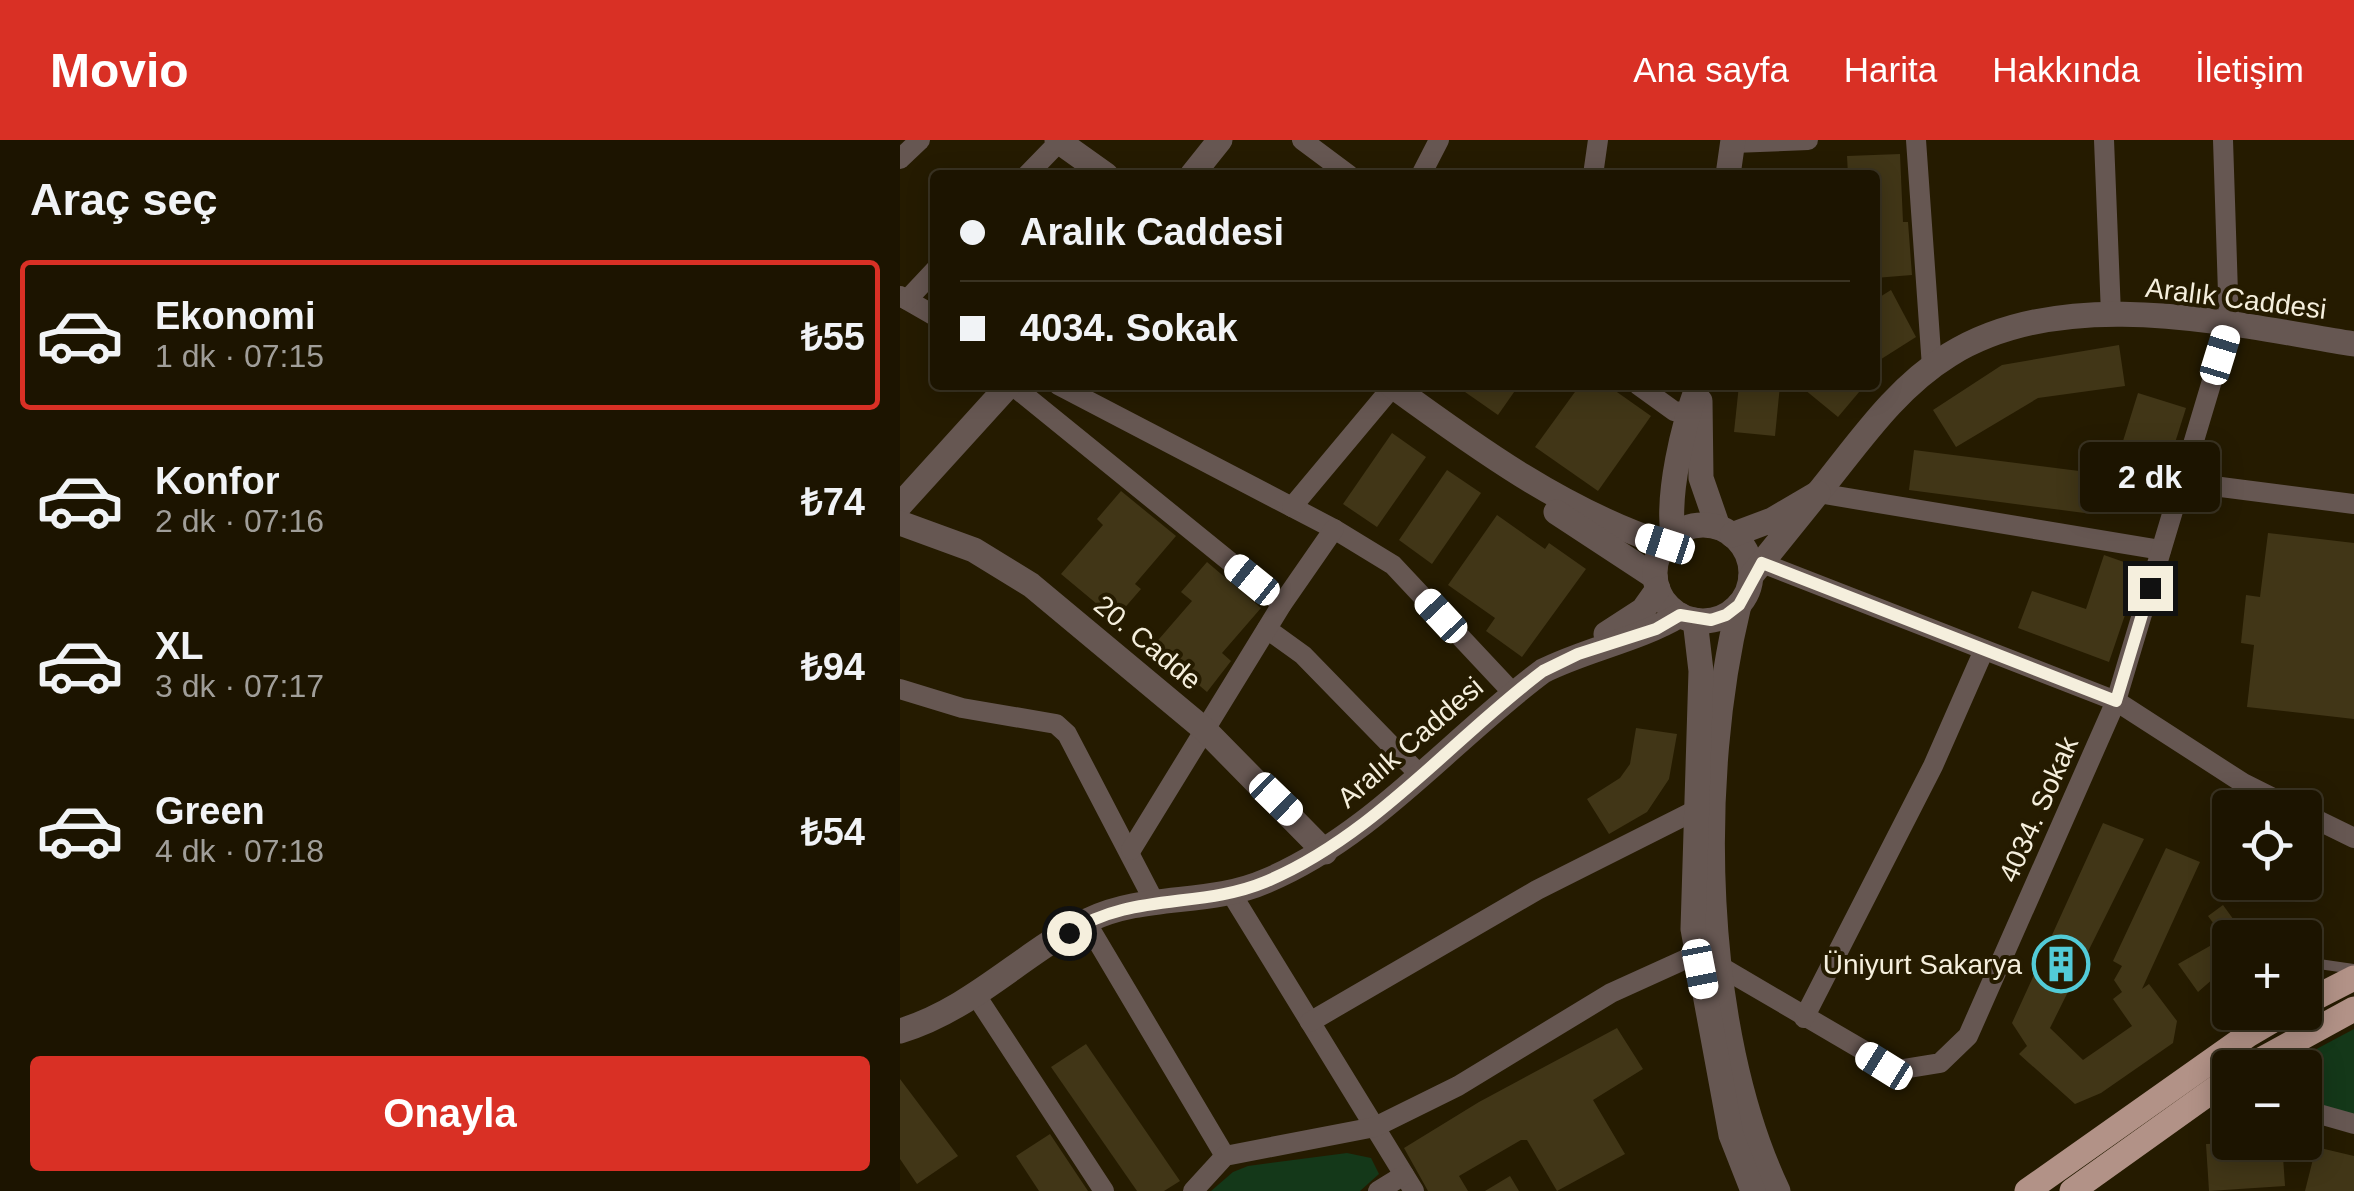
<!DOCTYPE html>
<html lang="tr">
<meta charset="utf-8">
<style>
body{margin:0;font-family:Arial,sans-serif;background:#29210f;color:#f1f3f6;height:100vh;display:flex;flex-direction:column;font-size:38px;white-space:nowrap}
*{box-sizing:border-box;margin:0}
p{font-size:32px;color:#a09e99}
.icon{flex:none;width:55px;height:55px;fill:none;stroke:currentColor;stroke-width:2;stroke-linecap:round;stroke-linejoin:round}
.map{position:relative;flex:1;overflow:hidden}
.details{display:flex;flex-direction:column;background:#1c1400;width:900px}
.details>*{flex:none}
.guide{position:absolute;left:30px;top:30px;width:950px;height:220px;border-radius:10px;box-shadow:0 5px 25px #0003,0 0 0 2px #3a3322;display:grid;align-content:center;height:220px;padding:0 30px;background:#1c1400}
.fabs{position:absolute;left:1312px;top:650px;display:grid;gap:20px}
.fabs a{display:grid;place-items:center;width:110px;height:110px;border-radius:10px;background:#1c1400;box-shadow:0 5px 25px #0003,0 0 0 2px #3a3322;font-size:50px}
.end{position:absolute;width:45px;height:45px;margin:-22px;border:12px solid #f5efdd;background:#111;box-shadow:0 0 0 5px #111}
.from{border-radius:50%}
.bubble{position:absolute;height:70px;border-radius:10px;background:#1c1400;box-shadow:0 5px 25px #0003,0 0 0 2px #3a3322;font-size:32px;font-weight:600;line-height:70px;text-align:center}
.car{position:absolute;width:30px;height:60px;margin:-30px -15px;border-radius:12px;box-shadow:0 0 8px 2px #0007;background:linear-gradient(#fff 24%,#345 0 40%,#fff 0 76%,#345 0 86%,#fff 0)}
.guide b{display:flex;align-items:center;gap:35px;height:95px;font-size:38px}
.guide b+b{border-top:2px solid #3a3322}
.guide i{width:25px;height:25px;background:#f1f3f6}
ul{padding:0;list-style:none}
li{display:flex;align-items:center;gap:30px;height:150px;margin:0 20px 15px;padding:0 10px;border:5px solid transparent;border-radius:10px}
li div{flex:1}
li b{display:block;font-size:38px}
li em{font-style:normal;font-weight:600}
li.current{border-color:#d93025}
li>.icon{width:90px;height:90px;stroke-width:1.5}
h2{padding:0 30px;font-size:45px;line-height:120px}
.cta{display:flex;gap:20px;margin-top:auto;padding:20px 30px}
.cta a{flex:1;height:115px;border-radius:10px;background:#d93025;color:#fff;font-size:40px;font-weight:600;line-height:115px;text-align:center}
header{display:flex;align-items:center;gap:60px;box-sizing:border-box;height:140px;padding:0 50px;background:#d93025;color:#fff}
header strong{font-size:48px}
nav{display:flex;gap:55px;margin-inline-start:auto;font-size:35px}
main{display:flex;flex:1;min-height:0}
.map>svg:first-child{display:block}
.green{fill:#143819}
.building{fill:#413617}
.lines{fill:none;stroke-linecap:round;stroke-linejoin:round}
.service{stroke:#665752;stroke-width:10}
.minor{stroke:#665752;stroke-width:20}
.tertiary{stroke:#665752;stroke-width:25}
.primary{stroke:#b29287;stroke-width:25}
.route{stroke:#f5efdd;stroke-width:12}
.labels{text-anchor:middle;stroke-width:8;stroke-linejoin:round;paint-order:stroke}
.street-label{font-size:28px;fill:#f5efdd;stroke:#251b00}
.poi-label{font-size:28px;fill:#f5efdd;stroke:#251b00;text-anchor:end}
</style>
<header>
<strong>Movio</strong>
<nav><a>Ana sayfa</a><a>Harita</a><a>Hakkında</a><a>İletişim</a></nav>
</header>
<main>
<section class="details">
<h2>Araç seç</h2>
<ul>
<li class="current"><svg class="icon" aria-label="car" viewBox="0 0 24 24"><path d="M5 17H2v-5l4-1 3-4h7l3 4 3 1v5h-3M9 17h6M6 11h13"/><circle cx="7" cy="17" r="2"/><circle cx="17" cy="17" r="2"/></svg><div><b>Ekonomi</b><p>1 dk · 07:15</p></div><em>₺55</em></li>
<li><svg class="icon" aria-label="car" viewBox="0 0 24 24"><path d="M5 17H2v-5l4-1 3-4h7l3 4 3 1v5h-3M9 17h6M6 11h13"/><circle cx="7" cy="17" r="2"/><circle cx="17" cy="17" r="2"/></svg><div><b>Konfor</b><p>2 dk · 07:16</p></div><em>₺74</em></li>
<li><svg class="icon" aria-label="car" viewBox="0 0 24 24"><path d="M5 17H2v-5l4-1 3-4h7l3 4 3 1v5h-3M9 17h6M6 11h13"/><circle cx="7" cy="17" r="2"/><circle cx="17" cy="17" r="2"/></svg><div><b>XL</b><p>3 dk · 07:17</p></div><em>₺94</em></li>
<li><svg class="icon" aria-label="car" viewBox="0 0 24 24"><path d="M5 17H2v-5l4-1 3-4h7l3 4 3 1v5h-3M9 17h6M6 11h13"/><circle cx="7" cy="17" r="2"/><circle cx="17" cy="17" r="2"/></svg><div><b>Green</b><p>4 dk · 07:18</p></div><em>₺54</em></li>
</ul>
<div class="cta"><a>Onayla</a></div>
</section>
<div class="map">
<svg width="1454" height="1051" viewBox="0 0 1454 1051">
<rect width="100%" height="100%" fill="#251b00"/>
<!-- green -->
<g class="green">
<path d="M1454 889V977L1405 964V928H1381Z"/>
<path d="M447 1013 471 1018 479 1034 460 1051H311L333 1032 348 1026Z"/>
</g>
<!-- building -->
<g class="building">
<path d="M1000 14 1003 82H1008L1012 135 975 138V35H948L947 16Z"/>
<path d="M991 150 1016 197 975 223V160Z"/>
<path d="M1219 205 1225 246 1138 258 1056 307 1033 270 1102 225Z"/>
<path d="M555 245H619L598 275Z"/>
<path d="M680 245H707L751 276 698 351 635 307Z"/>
<path d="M839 245H880L875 296 834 292Z"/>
<path d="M899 245H965L938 277Z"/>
<path d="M1238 253 1286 268 1262 344 1213 333Z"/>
<path d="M492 293 526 317 477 387 443 364Z"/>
<path d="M1014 310 1195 333 1192 374 1009 350Z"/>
<path d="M547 330 581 353 532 424 499 400Z"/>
<path d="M221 351 276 396 235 444 241 449 215 479 161 434 203 385 197 379Z"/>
<path d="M597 375 645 409 649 403 686 429 622 517 586 491 595 478 548 445Z"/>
<path d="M1368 393 1454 403V579L1347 567 1354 505 1341 503 1346 455 1360 457Z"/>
<path d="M1204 415 1241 428 1209 522 1118 488 1132 451 1186 469Z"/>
<path d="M307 422 361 468 322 513 331 521 307 552 253 506 292 461 281 452Z"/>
<path d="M736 588 777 594 769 639 747 672 709 694 687 659 720 638 730 624Z"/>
<path d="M1203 683 1244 699 1150 888 1183 920 1232 886 1213 859 1222 852 1214 840 1222 826 1213 821 1266 708 1300 722 1242 849 1249 844 1277 881 1273 903 1201 953 1175 964 1119 914 1127 906 1112 883Z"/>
<path d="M1323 765 1347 798H1330V824L1298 852 1278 824 1324 798 1308 776Z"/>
<path d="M717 888 743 929 693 960 725 1014 657 1051 627 1000H621L559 1036 568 1051H528L504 1008 579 962Z"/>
<path d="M186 904 280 1041 264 1051H237L151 927Z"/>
<path d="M0 939 58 1016 17 1044 0 1019Z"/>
<path d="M150 994 188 1051H139L116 1016Z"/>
<path d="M1382 1002 1385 1046 1309 1051 1306 1004Z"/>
<path d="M1416 1007 1454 1016V1051H1405Z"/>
<path d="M610 1036 619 1051H585Z"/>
</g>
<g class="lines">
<!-- service -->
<g class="service">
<path d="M1405 822 1454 829"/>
<path d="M1337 896 1342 872"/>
</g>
<!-- minor -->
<g class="minor">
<path d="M402 0 449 35"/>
<path d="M1016 0 1032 227"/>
<path d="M1204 0 1211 174"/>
<path d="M833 3 908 0"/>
<path d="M0 19 20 0"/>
<path d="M127 35 159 2"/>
<path d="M521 35 539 0"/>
<path d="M693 35 698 0"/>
<path d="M0 156 35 176"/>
<path d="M7 160 35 130"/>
<path d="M112 245 382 464"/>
<path d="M158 245 434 389 493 425 613 553"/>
<path d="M738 245 774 271 788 273"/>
<path d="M1282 342 1454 364"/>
<path d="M918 353 1261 410"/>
<path d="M392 367 494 245"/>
<path d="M862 423 1216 561 1343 643 1393 668"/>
<path d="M367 489 403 515 519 634"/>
<path d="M0 549 62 568 156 584 167 594 254 761"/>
<path d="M1405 674 1454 698"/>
<path d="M231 710 382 464 434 389"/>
<path d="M331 753 514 1051"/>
<path d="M186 782 325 1016"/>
<path d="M821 827 997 930 1040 923 1068 896 1216 561 1329 184 1323 0"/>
<path d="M77 857 204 1051"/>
<path d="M904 878 1033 626 1084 510"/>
<path d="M410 882 637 750 796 670"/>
<path d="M1405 970 1454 984"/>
<path d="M293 1051 325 1016 475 987 558 946 711 853 797 814"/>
<path d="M478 1051 504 1035"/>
</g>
<!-- tertiary -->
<g class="tertiary">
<path d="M157 0 206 35"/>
<path d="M292 35 320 0"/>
<path d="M828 35 833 0"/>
<path d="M491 245C576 307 664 371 765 404"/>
<path d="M800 261 801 338 818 387"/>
<path d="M918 353C958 304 994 249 1049 215 1165 143 1329 184 1454 204"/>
<path d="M0 365 109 245"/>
<path d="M656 372 755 437"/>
<path d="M0 383 74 410 131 445 305 590 425 712"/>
<circle cx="803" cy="433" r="48"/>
<path d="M773 395C767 353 783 286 798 245"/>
<path d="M832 395 872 380 918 353 851 436"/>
<path d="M839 465C797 637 801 889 878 1051"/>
<path d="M795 480 801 531 793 789 831 995 853 1051"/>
<path d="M706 494 743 470 758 449"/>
<path d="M0 891C73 869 122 813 189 780 245 753 309 766 366 741 473 696 550 600 643 531 687 509 738 500 780 475"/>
</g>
<!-- primary -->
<g class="primary">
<path d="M1405 863 1454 838"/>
<path d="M1346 928 1454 869"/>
<path d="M1127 1051 1348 895 1387 872"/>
<path d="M1172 1051 1330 938"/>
</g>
</g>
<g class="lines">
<!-- route -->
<path class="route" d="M169 793C230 752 300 769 365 742 473 697 551 600 643 531L678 514 756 489 780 475 811 480 826 475 839 465 862 423 1216 561 1250 448"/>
</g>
<!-- icons -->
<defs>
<g id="building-ring" transform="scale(2.875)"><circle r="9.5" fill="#251b00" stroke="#52cbd7" stroke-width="1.5"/><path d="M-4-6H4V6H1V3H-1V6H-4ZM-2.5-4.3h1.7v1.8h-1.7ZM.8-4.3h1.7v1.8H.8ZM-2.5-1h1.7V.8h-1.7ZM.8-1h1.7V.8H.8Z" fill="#52cbd7"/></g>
</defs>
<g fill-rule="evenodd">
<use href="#building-ring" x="1161" y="824"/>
</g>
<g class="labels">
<!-- street labels -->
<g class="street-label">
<text transform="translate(1336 158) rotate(7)" y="10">Aralık Caddesi</text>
<text transform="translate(248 502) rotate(40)" y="10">20. Cadde</text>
<text transform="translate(510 602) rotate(-41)" y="10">Aralık Caddesi</text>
<text transform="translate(1138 669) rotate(-66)" y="10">4034. Sokak</text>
</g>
<!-- poi labels -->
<g class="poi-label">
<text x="1122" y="834">Üniyurt Sakarya</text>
</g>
</g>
</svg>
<div class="fabs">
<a><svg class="icon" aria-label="locate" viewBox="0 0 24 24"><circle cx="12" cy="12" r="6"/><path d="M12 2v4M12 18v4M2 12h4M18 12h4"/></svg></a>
<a>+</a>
<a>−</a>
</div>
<i class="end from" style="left:169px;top:793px"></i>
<i class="end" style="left:1250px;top:448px"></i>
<div class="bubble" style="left:1180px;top:302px;width:140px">2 dk</div>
<i class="car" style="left:1320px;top:215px;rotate:17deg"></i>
<i class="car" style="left:765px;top:404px;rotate:288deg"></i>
<i class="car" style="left:352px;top:440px;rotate:309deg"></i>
<i class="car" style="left:541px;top:476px;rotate:317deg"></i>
<i class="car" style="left:376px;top:659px;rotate:134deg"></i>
<i class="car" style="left:800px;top:829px;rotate:169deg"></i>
<i class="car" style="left:984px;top:926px;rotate:302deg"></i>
<div class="guide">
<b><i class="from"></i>Aralık Caddesi</b>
<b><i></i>4034. Sokak</b>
</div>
</div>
</main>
